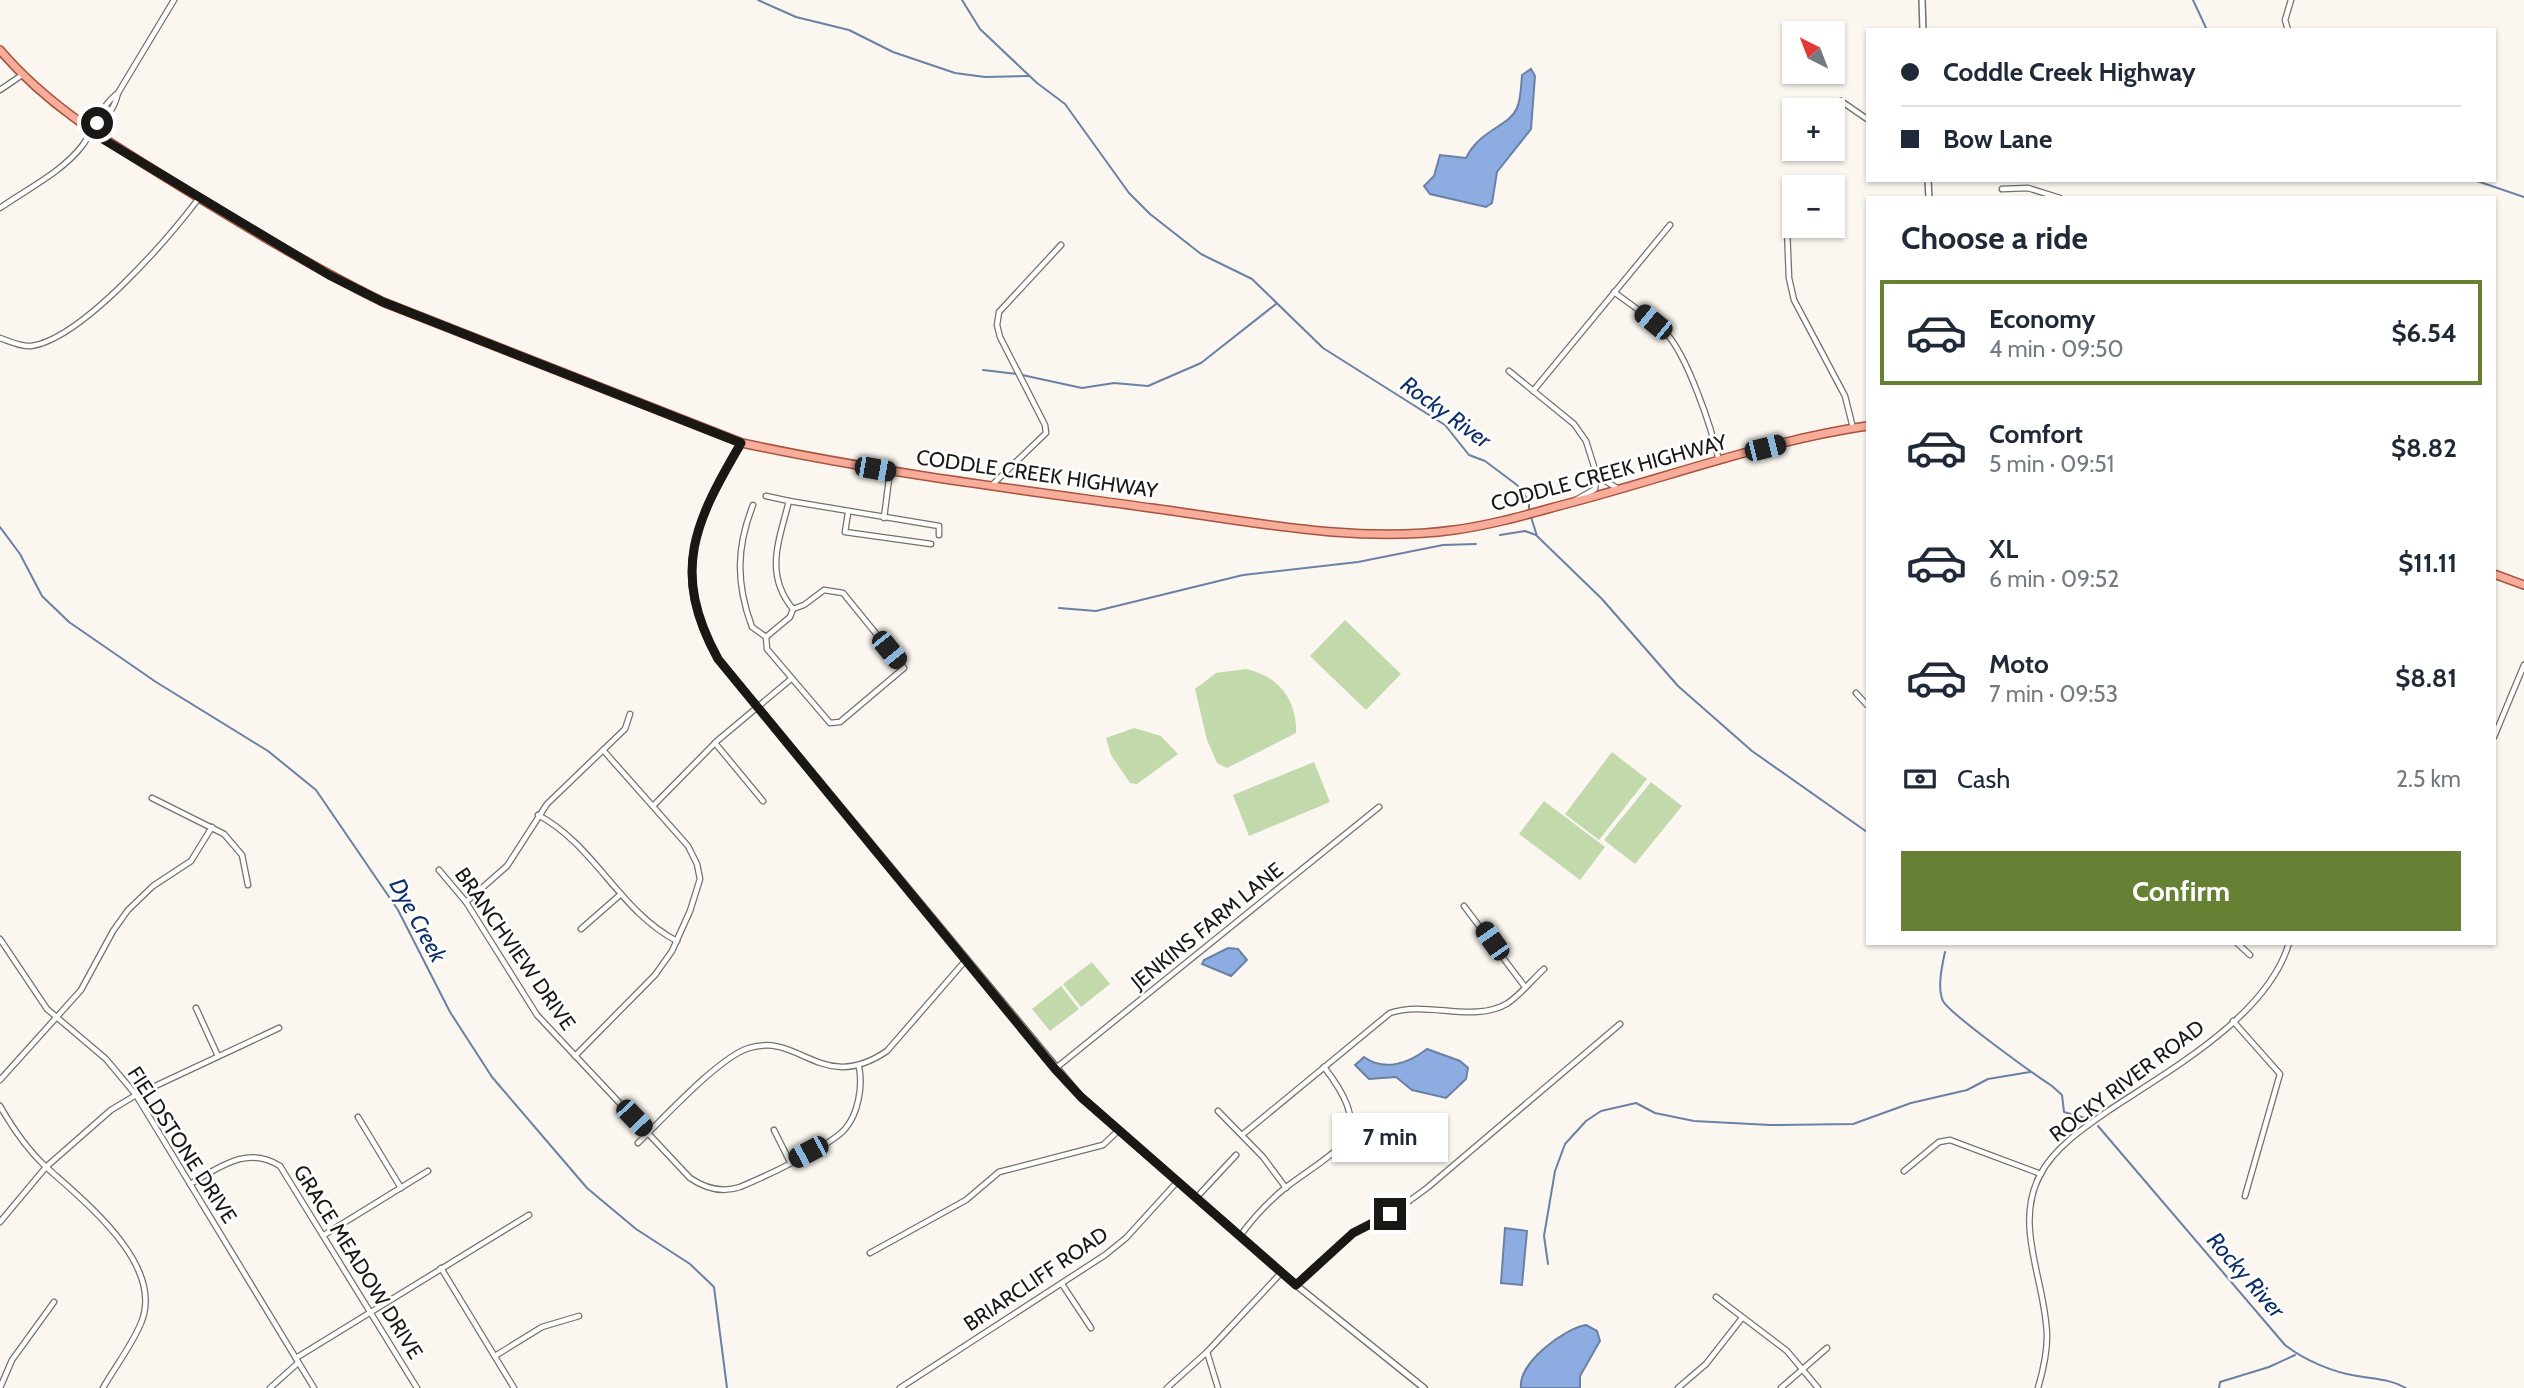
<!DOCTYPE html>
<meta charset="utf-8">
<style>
body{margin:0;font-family:Cabin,sans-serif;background:#f6f6f7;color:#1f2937;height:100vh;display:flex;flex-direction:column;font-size:26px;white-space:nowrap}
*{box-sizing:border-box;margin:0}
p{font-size:23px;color:#747a83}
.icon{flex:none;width:38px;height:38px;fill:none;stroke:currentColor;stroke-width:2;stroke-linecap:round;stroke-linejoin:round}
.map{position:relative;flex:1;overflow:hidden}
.side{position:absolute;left:1866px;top:196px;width:630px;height:749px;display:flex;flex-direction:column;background:#fff;border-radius:0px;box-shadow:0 2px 5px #0004}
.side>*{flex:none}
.guide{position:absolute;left:1866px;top:28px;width:630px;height:154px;border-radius:0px;box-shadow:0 2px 5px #0004;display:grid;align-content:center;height:154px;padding:0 35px;background:#fff}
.needle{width:46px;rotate:318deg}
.controls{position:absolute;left:1782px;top:21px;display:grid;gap:14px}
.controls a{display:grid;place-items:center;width:63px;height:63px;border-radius:0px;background:#fff;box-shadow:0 2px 5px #0004;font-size:35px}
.end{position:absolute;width:32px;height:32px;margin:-16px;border:9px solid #191815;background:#fff;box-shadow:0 0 0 4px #fff}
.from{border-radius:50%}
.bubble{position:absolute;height:49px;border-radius:0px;background:#fff;box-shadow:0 2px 5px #0004;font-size:23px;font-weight:700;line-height:49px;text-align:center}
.car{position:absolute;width:21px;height:42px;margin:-21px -10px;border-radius:9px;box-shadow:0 0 5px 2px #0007;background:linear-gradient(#222 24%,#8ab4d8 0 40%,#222 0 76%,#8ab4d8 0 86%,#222 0)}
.guide b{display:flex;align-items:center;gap:24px;height:66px;font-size:26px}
.guide b+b{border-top:2px solid #e0e1e3}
.guide i{width:18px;height:18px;background:#1f2937}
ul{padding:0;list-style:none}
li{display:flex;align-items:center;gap:21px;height:105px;margin:0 14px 10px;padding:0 21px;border:4px solid transparent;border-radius:0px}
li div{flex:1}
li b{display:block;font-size:26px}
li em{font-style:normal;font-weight:700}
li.selected{border-color:#678134}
li>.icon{width:63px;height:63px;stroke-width:1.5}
h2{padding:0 35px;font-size:32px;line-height:84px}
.pay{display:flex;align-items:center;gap:18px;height:77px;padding:0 35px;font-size:26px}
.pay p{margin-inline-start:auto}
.action{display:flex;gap:14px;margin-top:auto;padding:14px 35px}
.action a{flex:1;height:80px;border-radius:0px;background:#678134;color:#fff;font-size:28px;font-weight:700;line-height:80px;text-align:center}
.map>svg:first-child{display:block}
.garden{fill:#c2d9ac}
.water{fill:#8dace1;stroke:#6a80a4;stroke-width:2}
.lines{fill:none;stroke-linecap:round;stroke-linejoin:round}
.stream{stroke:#6a80a4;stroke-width:2}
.minor-casing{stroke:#74716b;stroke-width:7}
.tertiary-casing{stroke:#74716b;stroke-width:8}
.primary-casing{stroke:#a7543f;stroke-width:10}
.minor{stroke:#fff;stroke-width:4.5}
.tertiary{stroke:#fff;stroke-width:5}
.primary{stroke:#f8ac9a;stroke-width:7}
.route{stroke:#191815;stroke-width:9}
.labels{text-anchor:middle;stroke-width:5;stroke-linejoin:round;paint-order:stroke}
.street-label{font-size:21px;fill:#191815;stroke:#fff}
.water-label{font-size:23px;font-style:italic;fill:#0e2f6d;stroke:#fff}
</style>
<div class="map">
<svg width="2524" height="1388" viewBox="0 0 2524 1388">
<rect width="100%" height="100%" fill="#fbf7f0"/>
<!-- garden -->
<g class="garden">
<path d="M1345 620 1401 674 1366 710 1310 656Z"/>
<path d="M1246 669C1279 676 1297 700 1296 733L1227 768 1217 763 1207 740 1195 689 1216 673Z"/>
<path d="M1134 728 1161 736 1178 754 1137 784 1130 783 1111 755 1106 738Z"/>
<path d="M1612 752 1647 779 1599 840 1565 814Z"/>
<path d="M1314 762 1330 802 1249 836 1233 795Z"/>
<path d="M1651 782 1682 806 1635 864 1604 840Z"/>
<path d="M1544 801 1605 847 1580 880 1519 834Z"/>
<path d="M1092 962 1110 984 1081 1007 1063 984Z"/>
<path d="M1061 986 1079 1009 1050 1031 1032 1009Z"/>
</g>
<!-- water -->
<g class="water">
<path d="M1531 69 1535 76 1531 129 1497 172 1492 203 1486 207 1430 194 1424 186 1434 176 1440 155 1466 158C1480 129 1509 127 1517 108 1521 99 1521 86 1522 75Z"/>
<path d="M1228 948 1238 949 1247 960 1231 976 1202 964 1204 960Z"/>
<path d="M1427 1049 1460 1061 1468 1068 1466 1079 1446 1098 1412 1090 1396 1077 1369 1079 1355 1065 1364 1057C1385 1072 1409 1063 1427 1049Z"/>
<path d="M1505 1228 1527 1231 1522 1285 1501 1283Z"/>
<path d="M1586 1325 1597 1331 1600 1341 1580 1376V1388H1521C1518 1363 1563 1329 1586 1325Z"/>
</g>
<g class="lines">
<!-- stream -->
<g class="stream">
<path d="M758 0 796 17 849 30 893 52 955 73 985 77 1029 76"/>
<path d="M962 0 980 29 1037 83 1065 104 1129 193 1150 214 1201 254 1252 279 1323 348 1445 425 1469 455 1485 461 1517 485 1529 501V512"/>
<path d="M2193 0 2207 30"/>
<path d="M2474 180 2524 197"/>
<path d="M983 370 1017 374"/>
<path d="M1022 375 1082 388 1114 383 1148 386 1201 363 1276 304"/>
<path d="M1531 517 1537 536 1602 599 1678 686 1752 751 1867 832"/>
<path d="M0 527 20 554 42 596 69 622 156 682 268 751 316 790 398 910 450 1012 492 1077 587 1188 636 1229 690 1264 714 1287 727 1388"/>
<path d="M1500 535 1525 531 1536 535"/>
<path d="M1059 608 1096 611 1243 575 1358 562 1443 545 1476 544"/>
<path d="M1945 952C1942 966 1937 988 1943 1001 1950 1014 2035 1075 2052 1086L2062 1095 2064 1112 2085 1118"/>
<path d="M2098 1126 2285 1345C2304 1360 2332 1372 2357 1376 2375 1379 2390 1379 2406 1388"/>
<path d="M1548 1264 1544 1236 1555 1171 1565 1144 1586 1121 1601 1111 1636 1103 1655 1113 1694 1121 1770 1125 1853 1124 1911 1103 1967 1090 1988 1079 2030 1072"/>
<path d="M2219 1388 2220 1382 2269 1367 2295 1355"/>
</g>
<!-- minor casing -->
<g class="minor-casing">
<g id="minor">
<path d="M2288 30 2285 20 2291 0"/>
<path d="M0 90 22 75"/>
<path d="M1841 101 1867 119"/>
<path d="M98 123C110 116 115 106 118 93L174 0"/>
<path d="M2002 189 2028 188 2060 198"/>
<path d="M0 208C27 189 62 172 82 146 95 129 100 106 118 93"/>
<path d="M1787 228 1789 278 1794 300 1845 396 1853 428"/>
<path d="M1614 292C1631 305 1650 317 1665 332 1687 354 1712 429 1719 461"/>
<path d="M0 338C9 341 21 347 31 346 82 339 168 239 199 198"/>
<path d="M1509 371 1574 424 1586 441 1597 476"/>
<path d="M1533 391 1670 225"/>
<path d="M992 485 1046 433 1045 425 1000 337 997 325 999 312 1061 245"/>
<path d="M766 496 789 501C779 541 764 574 793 609L790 617 766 637 767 649 830 723 840 722 904 668 843 593 824 590 804 605 793 609"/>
<path d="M789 501 939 526V535"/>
<path d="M1574 501 1595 489 1597 476 1617 488"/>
<path d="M753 505C736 548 736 584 752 627L766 637"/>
<path d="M848 513 845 532 931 544"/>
<path d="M884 518 890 471"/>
<path d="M1856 693 1867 705"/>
<path d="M2494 737 2524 665"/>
<path d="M715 743 763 801"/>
<path d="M152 798 224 834 242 855 248 885"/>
<path d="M653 806 717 741 791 679"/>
<path d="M538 815C595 845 620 912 677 941"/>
<path d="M439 870 466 902 537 1015 690 1178C706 1189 722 1193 740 1187 764 1177 829 1147 845 1129 858 1114 863 1087 859 1067"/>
<path d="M466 902 507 866 547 804 625 729 630 714"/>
<path d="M1464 906 1525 987"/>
<path d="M581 929 621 894"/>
<path d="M0 939 47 1009 106 1059 136 1095 314 1388"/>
<path d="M2237 943 2250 955"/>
<path d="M196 1008 218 1056"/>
<path d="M2233 1021 2280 1074 2245 1196"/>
<path d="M575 1056 655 975 672 951 690 911 700 879 697 864 688 846 603 750"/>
<path d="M1056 1068 1379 807"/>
<path d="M0 1080 81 990 113 931 128 910 153 886 191 861 212 827"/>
<path d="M0 1106C12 1127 27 1149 45 1166 81 1199 166 1264 141 1323 132 1345 115 1367 103 1388"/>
<path d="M1218 1111 1263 1157 1286 1188"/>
<path d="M358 1117 401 1188"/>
<path d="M774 1130 790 1162"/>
<path d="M1242 1135 1390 1013C1427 1000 1474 1024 1508 1003 1521 994 1532 980 1544 969"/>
<path d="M638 1143C663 1119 719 1057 749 1048 800 1032 822 1095 887 1051L965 961"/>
<path d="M1904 1171 1939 1142 1950 1140 2041 1174"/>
<path d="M190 1184C220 1167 247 1145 280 1166L417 1388"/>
<path d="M1196 1198 1236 1155"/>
<path d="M0 1222 46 1167 111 1110 136 1095 279 1028"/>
<path d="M324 1235 428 1171"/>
<path d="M1240 1236C1253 1218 1268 1202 1285 1188 1339 1147 1379 1138 1324 1067"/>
<path d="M870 1253 966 1200 999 1172 1103 1145 1119 1130"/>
<path d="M441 1268 514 1388"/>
<path d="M1062 1284 1091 1328"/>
<path d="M1296 1285 1353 1233 1390 1215 1427 1188 1620 1024"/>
<path d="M1716 1297 1787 1351 1818 1388"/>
<path d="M1207 1352 1218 1388"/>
<path d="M495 1356 542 1327 579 1316"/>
<path d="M296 1358 529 1215"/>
<path d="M0 1388 12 1360 54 1302"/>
<path d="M270 1388 298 1363"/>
<path d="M900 1388 1105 1255 1126 1238 1177 1182"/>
<path d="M1167 1388 1207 1352 1281 1273"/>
<path d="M1678 1388 1706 1364 1742 1318"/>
<path d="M1781 1388 1827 1348"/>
<path d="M2038 1388C2043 1371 2047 1354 2047 1336 2046 1282 2013 1226 2040 1175 2055 1146 2088 1125 2114 1107 2173 1068 2268 1015 2289 943"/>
</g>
</g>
<!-- tertiary casing -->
<g class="tertiary-casing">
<g id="tertiary">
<path d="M1922 0 1923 30"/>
<path d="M1928 180 1929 198"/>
<path d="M742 443C695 522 669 572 718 659L1081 1097 1281 1273 1424 1388"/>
</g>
</g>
<!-- primary casing -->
<g class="primary-casing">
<g id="primary">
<path d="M0 50C51 110 117 147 183 188 248 228 314 268 383 302L742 443C877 472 1014 489 1151 508 1250 521 1354 544 1454 530 1492 525 1529 514 1566 504 1666 478 1765 441 1867 426"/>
<path d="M2494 574 2524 585"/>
</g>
</g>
<!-- minor -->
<use href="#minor" class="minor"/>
<!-- tertiary -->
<use href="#tertiary" class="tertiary"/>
<!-- primary -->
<use href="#primary" class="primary"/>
</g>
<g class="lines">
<!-- route -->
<path class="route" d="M97 123 91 132 329 275 383 302 741 443C695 522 670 571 718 659L1055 1069 1081 1097 1296 1285 1353 1233 1390 1214"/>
</g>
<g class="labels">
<!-- street labels -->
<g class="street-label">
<text transform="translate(1609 473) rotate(-15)" y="7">CODDLE CREEK HIGHWAY</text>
<text transform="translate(1037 474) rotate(8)" y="7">CODDLE CREEK HIGHWAY</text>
<text transform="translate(1207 926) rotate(-39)" y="7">JENKINS FARM LANE</text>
<text transform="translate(515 949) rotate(55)" y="7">BRANCHVIEW DRIVE</text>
<text transform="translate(2127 1081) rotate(-37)" y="7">ROCKY RIVER ROAD</text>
<text transform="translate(182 1145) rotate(57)" y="7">FIELDSTONE DRIVE</text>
<text transform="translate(358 1262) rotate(58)" y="7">GRACE MEADOW DRIVE</text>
<text transform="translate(1036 1279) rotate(-34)" y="7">BRIARCLIFF ROAD</text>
</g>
<!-- water labels -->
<g class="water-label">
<text transform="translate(1446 412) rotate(36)" y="8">Rocky River</text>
<text transform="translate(418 920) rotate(61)" y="8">Dye Creek</text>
<text transform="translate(2246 1275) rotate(49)" y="8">Rocky River</text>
</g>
</g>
</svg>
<div class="controls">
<a><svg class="needle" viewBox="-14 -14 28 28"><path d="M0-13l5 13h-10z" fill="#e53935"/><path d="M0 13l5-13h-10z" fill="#747a83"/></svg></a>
<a>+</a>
<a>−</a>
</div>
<i class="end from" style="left:97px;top:123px"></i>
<i class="end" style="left:1390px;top:1214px"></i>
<div class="bubble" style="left:1332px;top:1113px;width:116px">7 min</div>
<i class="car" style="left:1653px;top:322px;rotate:309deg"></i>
<i class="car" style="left:1765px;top:448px;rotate:76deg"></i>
<i class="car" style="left:875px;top:469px;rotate:100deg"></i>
<i class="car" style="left:889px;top:650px;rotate:141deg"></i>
<i class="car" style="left:1492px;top:941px;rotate:325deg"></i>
<i class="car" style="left:634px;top:1118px;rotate:136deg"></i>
<i class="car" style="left:808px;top:1152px;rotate:242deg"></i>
<div class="guide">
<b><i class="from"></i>Coddle Creek Highway</b>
<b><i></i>Bow Lane</b>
</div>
<section class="side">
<h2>Choose a ride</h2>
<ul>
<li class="selected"><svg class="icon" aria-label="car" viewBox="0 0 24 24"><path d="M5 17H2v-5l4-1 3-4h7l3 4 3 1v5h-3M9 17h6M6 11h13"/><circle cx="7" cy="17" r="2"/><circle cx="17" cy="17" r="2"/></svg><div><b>Economy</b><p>4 min · 09:50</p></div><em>$6.54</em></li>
<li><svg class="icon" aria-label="car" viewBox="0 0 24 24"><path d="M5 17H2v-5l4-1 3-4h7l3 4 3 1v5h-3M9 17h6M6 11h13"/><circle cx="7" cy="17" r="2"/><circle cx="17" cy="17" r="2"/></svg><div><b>Comfort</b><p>5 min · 09:51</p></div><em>$8.82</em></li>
<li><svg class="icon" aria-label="car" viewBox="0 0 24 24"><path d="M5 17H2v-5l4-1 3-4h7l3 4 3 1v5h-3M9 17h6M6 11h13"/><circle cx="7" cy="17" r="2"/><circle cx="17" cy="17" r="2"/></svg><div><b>XL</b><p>6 min · 09:52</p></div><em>$11.11</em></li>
<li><svg class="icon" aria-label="car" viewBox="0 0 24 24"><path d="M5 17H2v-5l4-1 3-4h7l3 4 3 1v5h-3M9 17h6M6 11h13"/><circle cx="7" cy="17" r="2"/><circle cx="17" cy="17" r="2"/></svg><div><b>Moto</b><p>7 min · 09:53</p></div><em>$8.81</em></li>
</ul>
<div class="pay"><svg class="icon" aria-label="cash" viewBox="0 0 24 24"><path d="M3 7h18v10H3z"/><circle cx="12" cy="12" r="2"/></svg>Cash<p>2.5 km</p></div>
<div class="action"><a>Confirm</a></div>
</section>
</div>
